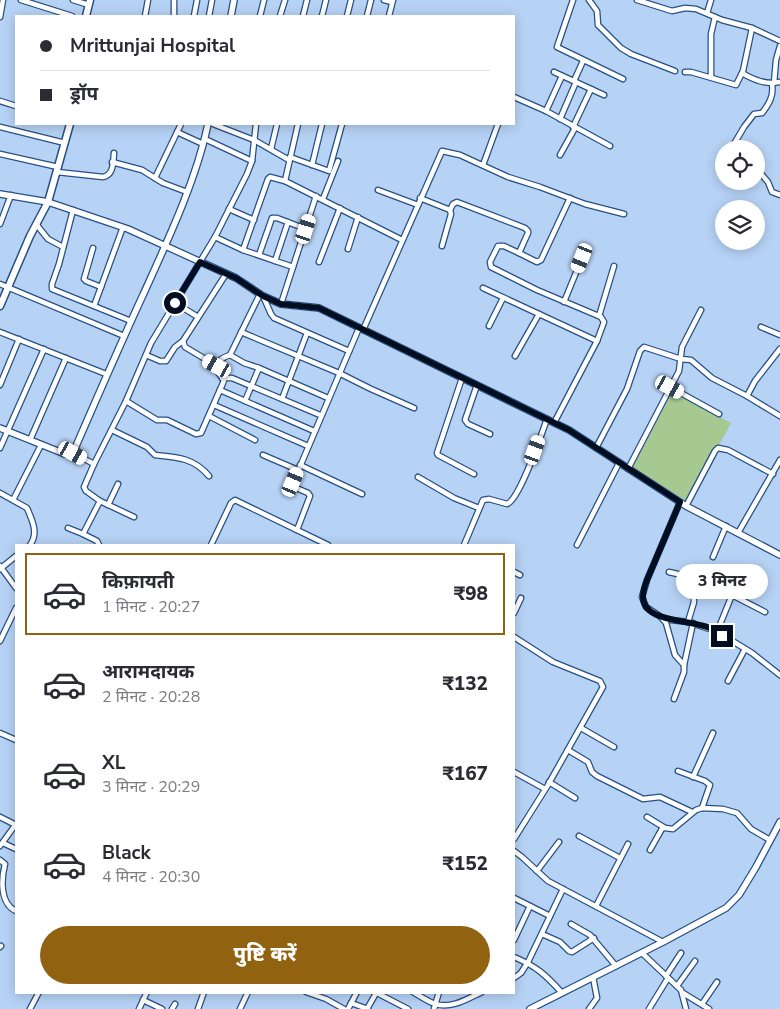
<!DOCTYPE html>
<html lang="hi">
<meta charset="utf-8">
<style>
body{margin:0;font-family:"Nunito Sans","Noto Sans Devanagari",sans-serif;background:#f2f2f3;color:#2b2b33;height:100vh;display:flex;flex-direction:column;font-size:19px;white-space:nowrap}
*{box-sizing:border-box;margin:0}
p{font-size:16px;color:#7c7c81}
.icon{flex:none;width:28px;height:28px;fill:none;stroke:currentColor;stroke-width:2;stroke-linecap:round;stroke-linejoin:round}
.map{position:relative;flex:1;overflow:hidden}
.side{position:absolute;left:15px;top:544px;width:500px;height:450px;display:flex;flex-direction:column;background:#fff;border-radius:0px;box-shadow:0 2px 12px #0003}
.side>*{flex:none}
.guide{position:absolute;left:15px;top:15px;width:500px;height:110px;border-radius:0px;box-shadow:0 2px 12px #0003;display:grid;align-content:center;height:110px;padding:0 25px;background:#fff}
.buttons{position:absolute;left:715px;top:140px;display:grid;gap:10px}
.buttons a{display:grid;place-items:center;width:50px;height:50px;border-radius:50%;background:#fff;box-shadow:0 2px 12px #0003;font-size:25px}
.end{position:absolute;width:22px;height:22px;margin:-11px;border:6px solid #010e22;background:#fff;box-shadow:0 0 0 2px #fff}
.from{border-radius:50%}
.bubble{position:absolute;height:35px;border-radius:18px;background:#fff;box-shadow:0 2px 12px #0003;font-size:16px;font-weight:800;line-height:35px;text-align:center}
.car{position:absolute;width:15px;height:30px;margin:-15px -8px;border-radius:6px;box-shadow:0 0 4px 1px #0007;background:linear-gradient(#fff 24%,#345 0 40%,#fff 0 76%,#345 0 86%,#fff 0)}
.guide b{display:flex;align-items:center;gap:18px;height:48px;font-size:19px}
.guide b+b{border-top:1px solid #e1e1e2}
.guide i{width:12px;height:12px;background:#2b2b33}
ul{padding:9px 0 0;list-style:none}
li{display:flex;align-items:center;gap:15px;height:82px;margin:0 10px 8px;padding:0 15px;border:2px solid transparent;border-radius:0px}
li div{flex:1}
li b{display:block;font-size:19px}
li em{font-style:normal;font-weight:800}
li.on{border-color:#91620f}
li>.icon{width:45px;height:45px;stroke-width:1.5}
.cta{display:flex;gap:10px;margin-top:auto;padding:10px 25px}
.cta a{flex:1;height:58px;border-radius:30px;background:#91620f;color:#fff;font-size:20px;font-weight:800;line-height:58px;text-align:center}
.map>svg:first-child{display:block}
.green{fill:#a5c990}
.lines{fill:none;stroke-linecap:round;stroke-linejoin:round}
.minor-casing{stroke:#265082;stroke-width:7}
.tertiary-casing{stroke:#265082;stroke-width:8}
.secondary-casing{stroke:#265082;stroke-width:9}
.minor{stroke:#fff;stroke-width:4.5}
.tertiary{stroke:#fff;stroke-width:5.5}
.secondary{stroke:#fff;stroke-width:6}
.route{stroke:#010e22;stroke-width:6}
</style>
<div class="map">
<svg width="780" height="1009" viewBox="0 0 780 1009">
<rect width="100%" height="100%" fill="#b6d2f5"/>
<!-- green -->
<path class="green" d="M673 391 731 423 688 502 632 468Z"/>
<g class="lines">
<!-- minor casing -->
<g class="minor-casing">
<g id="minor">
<path d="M21 0 72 16"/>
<path d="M73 0 89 5"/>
<path d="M384 0 392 2"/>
<path d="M573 0 557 47 623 79"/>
<path d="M589 0 597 11 598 25 621 48 631 54 675 71"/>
<path d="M637 0 672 11 685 8 696 9 722 20 752 28 780 41"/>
<path d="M707 13 711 0"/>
<path d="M145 16 148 0"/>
<path d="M174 16V0"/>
<path d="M194 16 197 0"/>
<path d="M209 16 212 0"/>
<path d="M260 16 264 0"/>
<path d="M280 16 285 0"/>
<path d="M303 16 307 0"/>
<path d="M322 16 326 0"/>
<path d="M347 16 351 0"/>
<path d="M367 16 371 0"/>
<path d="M389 16 393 0"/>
<path d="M0 17 3 0"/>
<path d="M554 72 604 95"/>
<path d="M685 72H691L736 85 743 71 752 28"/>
<path d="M742 73C754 80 766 85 780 82"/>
<path d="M711 76V34L715 17"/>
<path d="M574 81 583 61"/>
<path d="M514 97 546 111 610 146"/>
<path d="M0 101 16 106"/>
<path d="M546 111 562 76"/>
<path d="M560 119 576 82"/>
<path d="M213 124 254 140 289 160"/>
<path d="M0 127 65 143"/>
<path d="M573 127 591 89"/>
<path d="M177 132 203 144"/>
<path d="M205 139 252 161"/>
<path d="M271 149 277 124"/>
<path d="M731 149 744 127 754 114 762 113C769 104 774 96 772 84L774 83 776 60 780 46"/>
<path d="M0 154 58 167"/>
<path d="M560 155 575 128"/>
<path d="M290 157 329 171 342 124"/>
<path d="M112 162 142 170 163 183 187 192"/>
<path d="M312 165 322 124"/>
<path d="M483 165 498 124"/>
<path d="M756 168 768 182 772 192 780 195"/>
<path d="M57 172 103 177C114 175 113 162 114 153"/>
<path d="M155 178 181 124"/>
<path d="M285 181 298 124"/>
<path d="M378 190 418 205"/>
<path d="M420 198 450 210 451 214 442 246"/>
<path d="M323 199 338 161"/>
<path d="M229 209 254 220"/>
<path d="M73 210 59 264 52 284V289L131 321"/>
<path d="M450 210 453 204 457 202 525 228 528 231V233L519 253 537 262 541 260 570 198"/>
<path d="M0 224 11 195"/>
<path d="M36 224 48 239 63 247"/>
<path d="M215 237 243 250 268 179 270 177 285 181 402 240"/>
<path d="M93 248 84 279 86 281 101 287"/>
<path d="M348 249 358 217"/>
<path d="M243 250 293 267"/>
<path d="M519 253 504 246H498L490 262 491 267 537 290 601 317 604 322 597 341"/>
<path d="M259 255 272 218H277L306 229"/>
<path d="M275 261 288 222"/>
<path d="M319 262 340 208"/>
<path d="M0 284 124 336"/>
<path d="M483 288 597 341 554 423"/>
<path d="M260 294 230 355 244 363 259 368 328 398"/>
<path d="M263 296 271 314 274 318 349 351"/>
<path d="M564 302 582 258"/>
<path d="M175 303 198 317"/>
<path d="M281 304 316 196"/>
<path d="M94 306 123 227"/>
<path d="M599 316 614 266"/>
<path d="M489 326 503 298"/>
<path d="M761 327 780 335"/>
<path d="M363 330 442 151 460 155 508 177 540 187 585 204 624 214"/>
<path d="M0 332 106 374"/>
<path d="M241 332 339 373 371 389 414 408"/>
<path d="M146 355 160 361H166L175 347 183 341"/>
<path d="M515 356 539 314"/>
<path d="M217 366 185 347 183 341 226 274"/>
<path d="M222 378H232L320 415"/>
<path d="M462 378 437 453 438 455 474 474"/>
<path d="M0 385 19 339"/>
<path d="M477 385 465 420 468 424 490 434"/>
<path d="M670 387 719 414"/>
<path d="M220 390 314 431"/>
<path d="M747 396 780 416"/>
<path d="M282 399 307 333"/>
<path d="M126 401 157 420H167L196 434 201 433 223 383 224 380 217 371C217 361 221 358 230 355"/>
<path d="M245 401 259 368"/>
<path d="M214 405 308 446"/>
<path d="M209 416 255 440"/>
<path d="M112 430 147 447 155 455C177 457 194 458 209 476"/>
<path d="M30 440 66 358"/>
<path d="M0 448 44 349"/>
<path d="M596 448 627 389 640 351 644 347 681 359 691 360 712 378 747 396 755 381 780 349"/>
<path d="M73 453 94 464 84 487 86 491 100 501 83 534 97 541 99 545"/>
<path d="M263 455 298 470"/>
<path d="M94 464 126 401 151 343 215 237 247 174 252 161 256 124"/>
<path d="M300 465 362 494"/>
<path d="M628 469 679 371 682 347 701 310"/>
<path d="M418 477 454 498 479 508"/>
<path d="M0 493 27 508C32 520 39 533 30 545"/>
<path d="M13 500 41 445"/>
<path d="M100 501 134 517"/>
<path d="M108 505 118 484"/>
<path d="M686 506 715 451 718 448 728 450 773 474"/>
<path d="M68 528 83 534"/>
<path d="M297 530 310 496 308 493 294 487 293 483 359 328"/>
<path d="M738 533 780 460"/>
<path d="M211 545 231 503 235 500 328 545"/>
<path d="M464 545 483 500 489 499 507 504C520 499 541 435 547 419"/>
<path d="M577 545 619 463"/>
<path d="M713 557 726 526"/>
<path d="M0 566 16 588"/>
<path d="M0 569 16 556"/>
<path d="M514 572 520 575"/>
<path d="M669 572 690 577 692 580 694 602 688 622"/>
<path d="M706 578 730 591 732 595 719 627 721 634 752 653 780 675"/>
<path d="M732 595 765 612"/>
<path d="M514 613 521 598"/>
<path d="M663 619 688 622 719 632"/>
<path d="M514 637 553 662 600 681 603 687 548 785 514 839"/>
<path d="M0 641 16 608"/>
<path d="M684 665 693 623"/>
<path d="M728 681 745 649"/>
<path d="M674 699 684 672V665L675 655 666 623 661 617 646 607 642 597 647 580 680 502"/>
<path d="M581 728 614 747"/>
<path d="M0 733 16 740"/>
<path d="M568 750 588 762 592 772 597 776 643 799 660 797 692 812"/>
<path d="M678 771 705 781 710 785 702 808"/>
<path d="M514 772 545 789"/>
<path d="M693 777 713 733"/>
<path d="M549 782 575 798"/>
<path d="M0 817 16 825"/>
<path d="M647 817 665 828 673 829 696 810 702 808 723 809 737 813 751 829 770 840"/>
<path d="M579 836 620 858"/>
<path d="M3 843 16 849"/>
<path d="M0 846 16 824"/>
<path d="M650 850 663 827"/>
<path d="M514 851 522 857 548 881 663 942"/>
<path d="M0 860 5 864C1 880 0 904 16 911"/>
<path d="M537 871 559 842"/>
<path d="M514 898 550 916"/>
<path d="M596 906 628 844"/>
<path d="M571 924 590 935 616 966"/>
<path d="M542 934 560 942 569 951 572 952 594 938"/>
<path d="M514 940 530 906"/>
<path d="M0 947 1 946"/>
<path d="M642 953 681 990 686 1009"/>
<path d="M514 957C536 966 546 975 562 993"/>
<path d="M666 976 681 953"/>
<path d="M514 978 521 973 528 962 563 889"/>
<path d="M677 986 695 961"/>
<path d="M306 992 326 999 344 1009"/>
<path d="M413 992C420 996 427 1001 435 1004 452 1009 467 999 482 992"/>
<path d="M683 993 709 1009"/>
<path d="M143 1000 162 1009"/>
<path d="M351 1003 368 1009"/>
<path d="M702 1004 717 982"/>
<path d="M30 1009 39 992"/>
<path d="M139 1009 147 992"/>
<path d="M172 1009 175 1004"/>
<path d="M198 1009 204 992"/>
<path d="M240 1009 248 992"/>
<path d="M348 1009 357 992"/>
<path d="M367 1009 375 995 377 993 408 1009"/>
<path d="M434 1009 439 992"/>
<path d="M589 1009 597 998 593 977"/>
<path d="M649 1009 668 978"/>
</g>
</g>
<!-- tertiary casing -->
<g class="tertiary-casing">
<g id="tertiary">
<path d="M231 16 234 0"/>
<path d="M0 194 48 202 128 229 236 278 263 296 281 304 319 308 569 430 686 506 780 555"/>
<path d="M0 428 65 454 73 453C96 400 119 347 143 295 167 242 196 181 208 124"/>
<path d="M530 1009 663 942 726 908 739 895 756 867 780 822"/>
</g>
</g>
<!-- secondary casing -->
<g class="secondary-casing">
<g id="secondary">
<path d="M86 16 90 0"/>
<path d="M0 306 30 236 48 202 70 124"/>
</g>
</g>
<!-- minor -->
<use href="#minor" class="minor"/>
<!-- tertiary -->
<use href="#tertiary" class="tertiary"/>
<!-- secondary -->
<use href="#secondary" class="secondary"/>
</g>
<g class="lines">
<!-- route -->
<path class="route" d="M175 303 200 262 236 278 263 296 281 304 319 308 569 430 680 502 647 580C645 585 643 590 643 596 642 628 707 616 722 636"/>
</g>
</svg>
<div class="buttons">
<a><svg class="icon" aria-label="locate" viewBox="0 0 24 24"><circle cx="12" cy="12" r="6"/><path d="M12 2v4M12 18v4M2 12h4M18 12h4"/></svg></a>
<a><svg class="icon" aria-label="layers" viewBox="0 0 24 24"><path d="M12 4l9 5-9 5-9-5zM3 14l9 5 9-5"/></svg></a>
</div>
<i class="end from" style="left:175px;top:303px"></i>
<i class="end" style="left:722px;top:636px"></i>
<div class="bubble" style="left:676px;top:564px;width:92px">3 मिनट</div>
<i class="car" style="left:306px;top:229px;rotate:18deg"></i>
<i class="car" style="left:582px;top:258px;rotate:202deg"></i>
<i class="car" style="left:217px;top:366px;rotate:299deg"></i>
<i class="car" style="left:670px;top:387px;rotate:119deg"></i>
<i class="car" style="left:535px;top:450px;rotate:20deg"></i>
<i class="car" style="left:73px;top:453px;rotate:119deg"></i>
<i class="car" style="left:293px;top:482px;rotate:23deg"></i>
<div class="guide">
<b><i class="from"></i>Mrittunjai Hospital</b>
<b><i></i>ड्रॉप</b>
</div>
<section class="side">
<ul>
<li class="on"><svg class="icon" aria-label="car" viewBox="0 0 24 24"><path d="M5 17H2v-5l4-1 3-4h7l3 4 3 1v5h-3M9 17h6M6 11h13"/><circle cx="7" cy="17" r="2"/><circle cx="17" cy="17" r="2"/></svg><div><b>किफ़ायती</b><p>1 मिनट · 20:27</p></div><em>₹98</em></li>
<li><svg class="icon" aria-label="car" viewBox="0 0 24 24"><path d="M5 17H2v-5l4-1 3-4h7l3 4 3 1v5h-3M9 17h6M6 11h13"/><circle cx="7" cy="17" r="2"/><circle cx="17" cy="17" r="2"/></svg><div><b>आरामदायक</b><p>2 मिनट · 20:28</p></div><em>₹132</em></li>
<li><svg class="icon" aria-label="car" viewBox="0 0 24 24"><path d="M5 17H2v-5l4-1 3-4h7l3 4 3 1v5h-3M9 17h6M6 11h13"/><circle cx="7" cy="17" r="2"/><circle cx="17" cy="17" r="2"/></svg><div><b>XL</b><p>3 मिनट · 20:29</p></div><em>₹167</em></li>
<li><svg class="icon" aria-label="car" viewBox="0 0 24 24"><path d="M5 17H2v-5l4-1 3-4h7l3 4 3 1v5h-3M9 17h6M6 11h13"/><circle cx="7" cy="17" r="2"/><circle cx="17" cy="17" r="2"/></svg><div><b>Black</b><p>4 मिनट · 20:30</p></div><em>₹152</em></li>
</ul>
<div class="cta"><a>पुष्टि करें</a></div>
</section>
</div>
